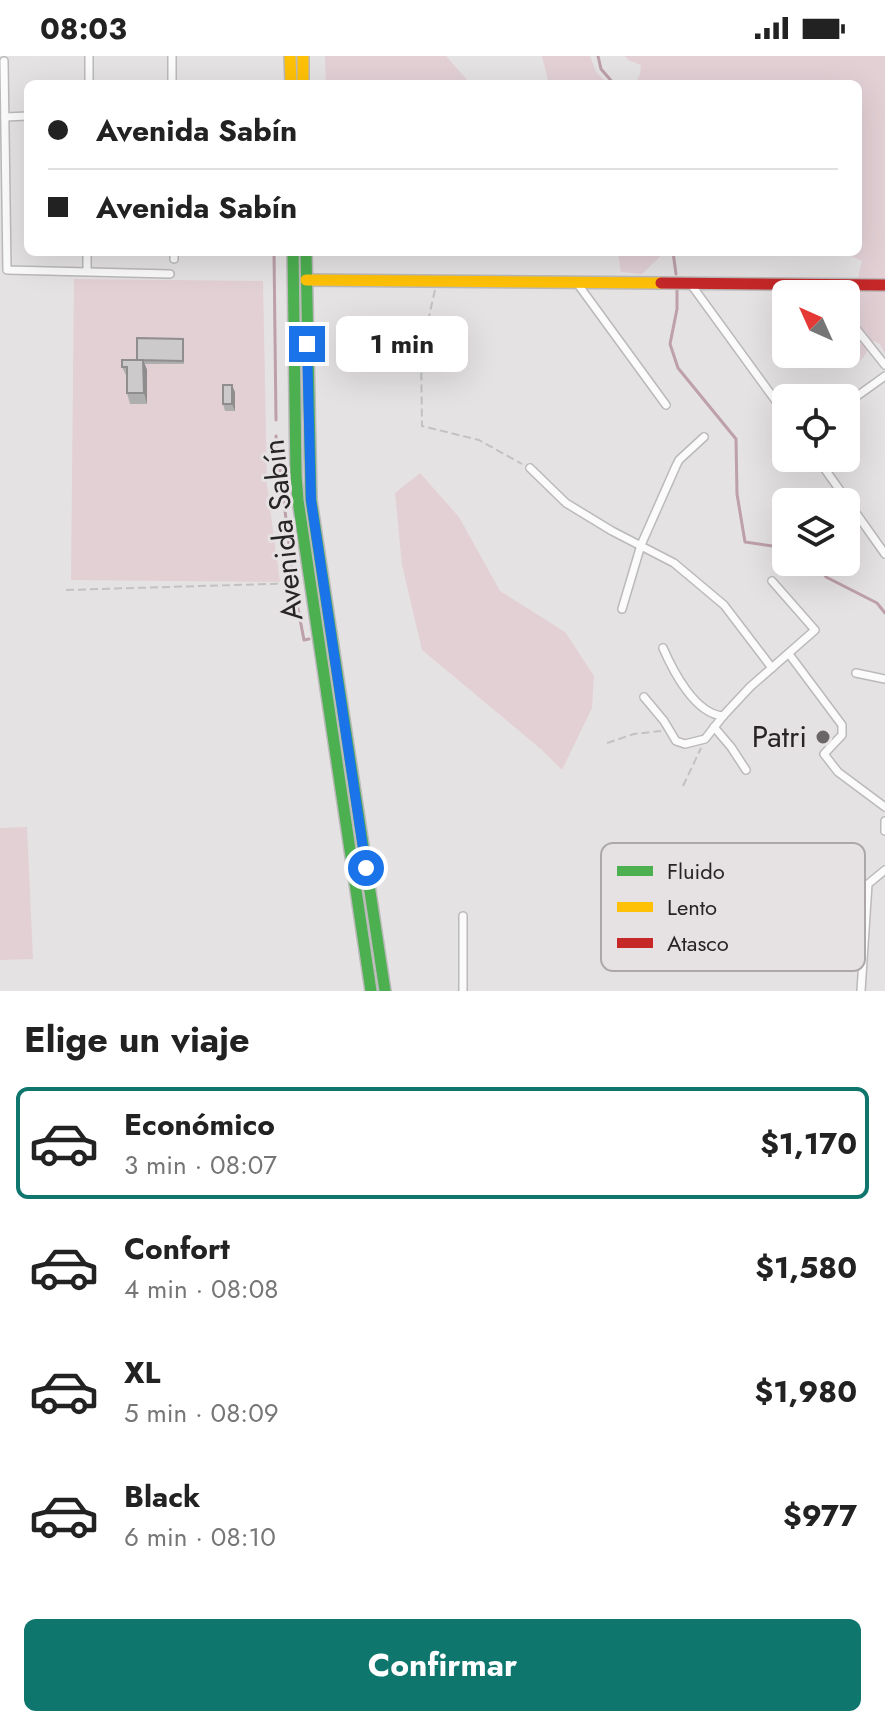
<!DOCTYPE html>
<html lang="es">
<meta charset="utf-8">
<style>
body{margin:0;font-family:Jost,sans-serif;background:#f2f2f2;color:#222;height:100vh;display:flex;flex-direction:column;font-size:30px;white-space:nowrap}
*{box-sizing:border-box;margin:0}
p{font-size:26px;color:#767676}
.icon{flex:none;width:44px;height:44px;fill:none;stroke:currentColor;stroke-width:2;stroke-linecap:round;stroke-linejoin:round}
.map{position:relative;height:935px;overflow:hidden}
.details{display:flex;flex-direction:column;background:#fff;flex:1}
.details>*{flex:none}
.banner{position:absolute;left:24px;top:24px;width:838px;height:176px;border-radius:12px;box-shadow:0 8px 32px #0002;display:grid;align-content:center;height:176px;padding:0 24px;background:#fff}
.needle{width:52px;rotate:315deg}
.tools{position:absolute;left:772px;top:224px;display:grid;gap:16px}
.tools a{display:grid;place-items:center;width:88px;height:88px;border-radius:12px;background:#fff;box-shadow:0 8px 32px #0002;font-size:40px}
.end{position:absolute;width:36px;height:36px;margin:-18px;border:10px solid #1a73e8;background:#fff;box-shadow:0 0 0 4px #fff}
.from{border-radius:50%}
.bubble{position:absolute;height:56px;border-radius:12px;background:#fff;box-shadow:0 8px 32px #0002;font-size:26px;font-weight:700;line-height:56px;text-align:center}
.banner b{display:flex;align-items:center;gap:28px;height:76px;font-size:30px}
.banner b+b{border-top:2px solid #e0e0e0}
.banner i{width:20px;height:20px;background:#222}
ul{padding:0;list-style:none}
li{display:flex;align-items:center;gap:24px;height:112px;margin:0 16px 12px;padding:0 8px;border:4px solid transparent;border-radius:12px}
li div{flex:1}
li b{display:block;font-size:30px}
li em{font-style:normal;font-weight:700}
li.selected{border-color:#0f766e}
li>.icon{width:72px;height:72px;stroke-width:1.5}
h2{padding:0 24px;font-size:36px;line-height:96px}
.cta{display:flex;gap:16px;margin-top:auto;padding:16px 24px}
.cta a{flex:1;height:92px;border-radius:12px;background:#0f766e;color:#fff;font-size:32px;font-weight:700;line-height:92px;text-align:center}
.status{display:flex;justify-content:space-between;align-items:center;height:56px;padding:0 40px;background:#fff;direction:ltr}
.status svg{height:22px;fill:currentColor}
.map>svg:first-child{display:block}
.green{fill:#e2d0d5}
.lines{fill:none;stroke-linecap:round;stroke-linejoin:round}
.stream{stroke:#bda0a9;stroke-width:3}
.street-casing{stroke:#bbb9b9;stroke-width:10}
.fast-casing{stroke:#bbb9b9;stroke-width:14}
.slow-casing{stroke:#bbb9b9;stroke-width:14}
.jam-casing{stroke:#bbb9b9;stroke-width:14}
.path{stroke:#c3c2c2;stroke-width:2;stroke-dasharray:8 4;stroke-linecap:butt}
.street{stroke:#fbfbfb;stroke-width:7}
.fast{stroke:#4caf50;stroke-width:11}
.slow{stroke:#ffc107;stroke-width:11}
.jam{stroke:#c62828;stroke-width:11}
.wall{fill:#afaeaf}
.shaded-wall{fill:#8f8d8e}
.building{fill:#cccacb;stroke:#8f8d8e;stroke-width:2}
.route{stroke:#1a73e8;stroke-width:10}
.poi-dot{fill:#696667;stroke:#e6e1e2;stroke-width:3}
.labels{text-anchor:middle;stroke-width:6;stroke-linejoin:round;paint-order:stroke}
.street-label{font-size:30px;fill:#262424;stroke:#e6e1e2}
.poi-label{font-size:30px;fill:#262424;stroke:#e6e1e2;text-anchor:end}
.key{fill:#e6e1e2;stroke:#aca8a9;stroke-width:2}
.key-label{font-size:22px;fill:#262424}
</style>
<div class="status"><b>08:03</b><svg viewBox="0 0 49 12"><path d="M0 12V9h3v3zM5 12V6h3v6zM10 12V3h3v9zM15 12V0h3v12zM26 1h20v11H26zM47 4h2v5h-2z"/></svg></div>
<div class="map">
<svg width="885" height="935" viewBox="0 0 885 935">
<rect width="100%" height="100%" fill="#e5e2e3"/>
<!-- green -->
<g class="green">
<path d="M325 0H446L467 24 465 28H326Z"/>
<path d="M542 0H590L596 16 608 28H549Z"/>
<path d="M625 0H885V298L880 288 873 285 863 302 853 309 845 298 846 267 854 264 857 256 846 249 849 236 867 235 858 222 862 205 842 196H858V28H635L640 18 641 9 628 4Z"/>
<path d="M618 196H665L642 218 621 216Z"/>
<path d="M74 223 263 225 267 429 280 526 71 524Z"/>
<path d="M420 417 459 461 500 535 565 576 594 620 592 652 562 714 542 694 422 594 402 509 395 437Z"/>
<path d="M27 771 33 903 0 904V772Z"/>
</g>
<g class="lines">
<!-- stream -->
<g class="stream">
<path d="M598 0 601 13 614 28"/>
<path d="M274 196 276 364"/>
<path d="M673 196 676 218"/>
<path d="M677 234V253L670 288 678 312 736 383 737 438 745 486 786 492"/>
<path d="M276 380 293 521"/>
<path d="M818 506 826 521 877 547 885 557"/>
<path d="M294 532 304 584 309 583"/>
</g>
<!-- street casing -->
<g class="street-casing">
<g id="street">
<path d="M172 0V28"/>
<path d="M4 5 7 214 170 218"/>
<path d="M89 28V0"/>
<path d="M5 61 28 60"/>
<path d="M174 196V203"/>
<path d="M87 215V196"/>
<path d="M577 227 666 349"/>
<path d="M690 227 786 359"/>
<path d="M846 260 885 309"/>
<path d="M846 348 885 320"/>
<path d="M817 402 885 498"/>
<path d="M530 412 566 447 612 475 674 507 724 549 772 612"/>
<path d="M622 553 641 489 676 410 679 404 704 381"/>
<path d="M663 592C673 615 695 658 723 660"/>
<path d="M789 598 842 669V679L824 698 838 716 885 751"/>
<path d="M856 617 885 623"/>
<path d="M644 641 664 665 676 685 685 688 705 683 723 660 750 631 815 574 772 525"/>
<path d="M714 671 731 691 746 714"/>
<path d="M885 765V775"/>
<path d="M463 860V935"/>
<path d="M861 935 868 828 885 814"/>
</g>
</g>
<!-- fast casing -->
<g class="fast-casing">
<g id="fast">
<path d="M293 196 296 420 298 444 371 935"/>
<path d="M306 196 311 444 385 935"/>
</g>
</g>
<!-- slow casing -->
<g class="slow-casing">
<g id="slow">
<path d="M290 0 291 28"/>
<path d="M303 0V28"/>
<path d="M306 224 661 227"/>
</g>
</g>
<!-- jam casing -->
<g class="jam-casing">
<path id="jam" d="M661 227 885 229"/>
</g>
<!-- path -->
<g class="path">
<path d="M435 234 421 295 422 370 479 384 522 408"/>
<path d="M66 534 302 527"/>
<path d="M607 687 634 678 661 675"/>
<path d="M683 730 701 692"/>
</g>
<!-- street -->
<use href="#street" class="street"/>
<!-- fast -->
<use href="#fast" class="fast"/>
<!-- slow -->
<use href="#slow" class="slow"/>
<!-- jam -->
<use href="#jam" class="jam"/>
</g>
<!-- wall -->
<g class="wall">
<path d="M184 286V308H145L147 314V348H130L127 337V321L122 311Z"/>
<path d="M235 336V355H225L223 348Z"/>
</g>
<!-- shaded-wall -->
<g class="shaded-wall">
<path d="M143 304 147 314V348L144 337Z"/>
<path d="M232 329 235 336V355L232 348Z"/>
</g>
<!-- building -->
<g class="building">
<path d="M137 282 183 283V305L137 304Z"/>
<path d="M122 304H143L144 337H127V311H122Z"/>
<rect x="223" y="329" width="9" height="19"/>
</g>
<g class="lines">
<!-- route -->
<path class="route" d="M307 288 311 444 366 812"/>
</g>
<!-- markers -->
<circle class="poi-dot" cx="823" cy="681" r="8"/>
<g class="labels">
<!-- street labels -->
<g class="street-label">
<text transform="translate(283 474) rotate(-96)" y="10">Avenida Sabín</text>
</g>
<!-- poi labels -->
<g class="poi-label">
<text x="807" y="691">Patri</text>
</g>
</g>
<!-- legend -->
<rect x="601" y="787" width="264" height="128" rx="12" class="key"/>
<rect x="617" y="810" width="36" height="10" fill="#4caf50"/>
<rect x="617" y="846" width="36" height="10" fill="#ffc107"/>
<rect x="617" y="882" width="36" height="10" fill="#c62828"/>
<g class="key-label">
<text x="667" y="823">Fluido</text>
<text x="667" y="859">Lento</text>
<text x="667" y="895">Atasco</text>
</g>
</svg>
<div class="tools">
<a><svg class="needle" viewBox="-14 -14 28 28"><path d="M0-13l5 13h-10z" fill="#e53935"/><path d="M0 13l5-13h-10z" fill="#767676"/></svg></a>
<a><svg class="icon" aria-label="locate" viewBox="0 0 24 24"><circle cx="12" cy="12" r="6"/><path d="M12 2v4M12 18v4M2 12h4M18 12h4"/></svg></a>
<a><svg class="icon" aria-label="layers" viewBox="0 0 24 24"><path d="M12 4l9 5-9 5-9-5zM3 14l9 5 9-5"/></svg></a>
</div>
<i class="end from" style="left:366px;top:812px"></i>
<i class="end" style="left:307px;top:288px"></i>
<div class="bubble" style="left:336px;top:260px;width:132px">1 min</div>
<div class="banner">
<b><i class="from"></i>Avenida Sabín</b>
<b><i></i>Avenida Sabín</b>
</div>
</div>
<section class="details">
<h2>Elige un viaje</h2>
<ul>
<li class="selected"><svg class="icon" aria-label="car" viewBox="0 0 24 24"><path d="M5 17H2v-5l4-1 3-4h7l3 4 3 1v5h-3M9 17h6M6 11h13"/><circle cx="7" cy="17" r="2"/><circle cx="17" cy="17" r="2"/></svg><div><b>Económico</b><p>3 min · 08:07</p></div><em>$1,170</em></li>
<li><svg class="icon" aria-label="car" viewBox="0 0 24 24"><path d="M5 17H2v-5l4-1 3-4h7l3 4 3 1v5h-3M9 17h6M6 11h13"/><circle cx="7" cy="17" r="2"/><circle cx="17" cy="17" r="2"/></svg><div><b>Confort</b><p>4 min · 08:08</p></div><em>$1,580</em></li>
<li><svg class="icon" aria-label="car" viewBox="0 0 24 24"><path d="M5 17H2v-5l4-1 3-4h7l3 4 3 1v5h-3M9 17h6M6 11h13"/><circle cx="7" cy="17" r="2"/><circle cx="17" cy="17" r="2"/></svg><div><b>XL</b><p>5 min · 08:09</p></div><em>$1,980</em></li>
<li><svg class="icon" aria-label="car" viewBox="0 0 24 24"><path d="M5 17H2v-5l4-1 3-4h7l3 4 3 1v5h-3M9 17h6M6 11h13"/><circle cx="7" cy="17" r="2"/><circle cx="17" cy="17" r="2"/></svg><div><b>Black</b><p>6 min · 08:10</p></div><em>$977</em></li>
</ul>
<div class="cta"><a>Confirmar</a></div>
</section>
